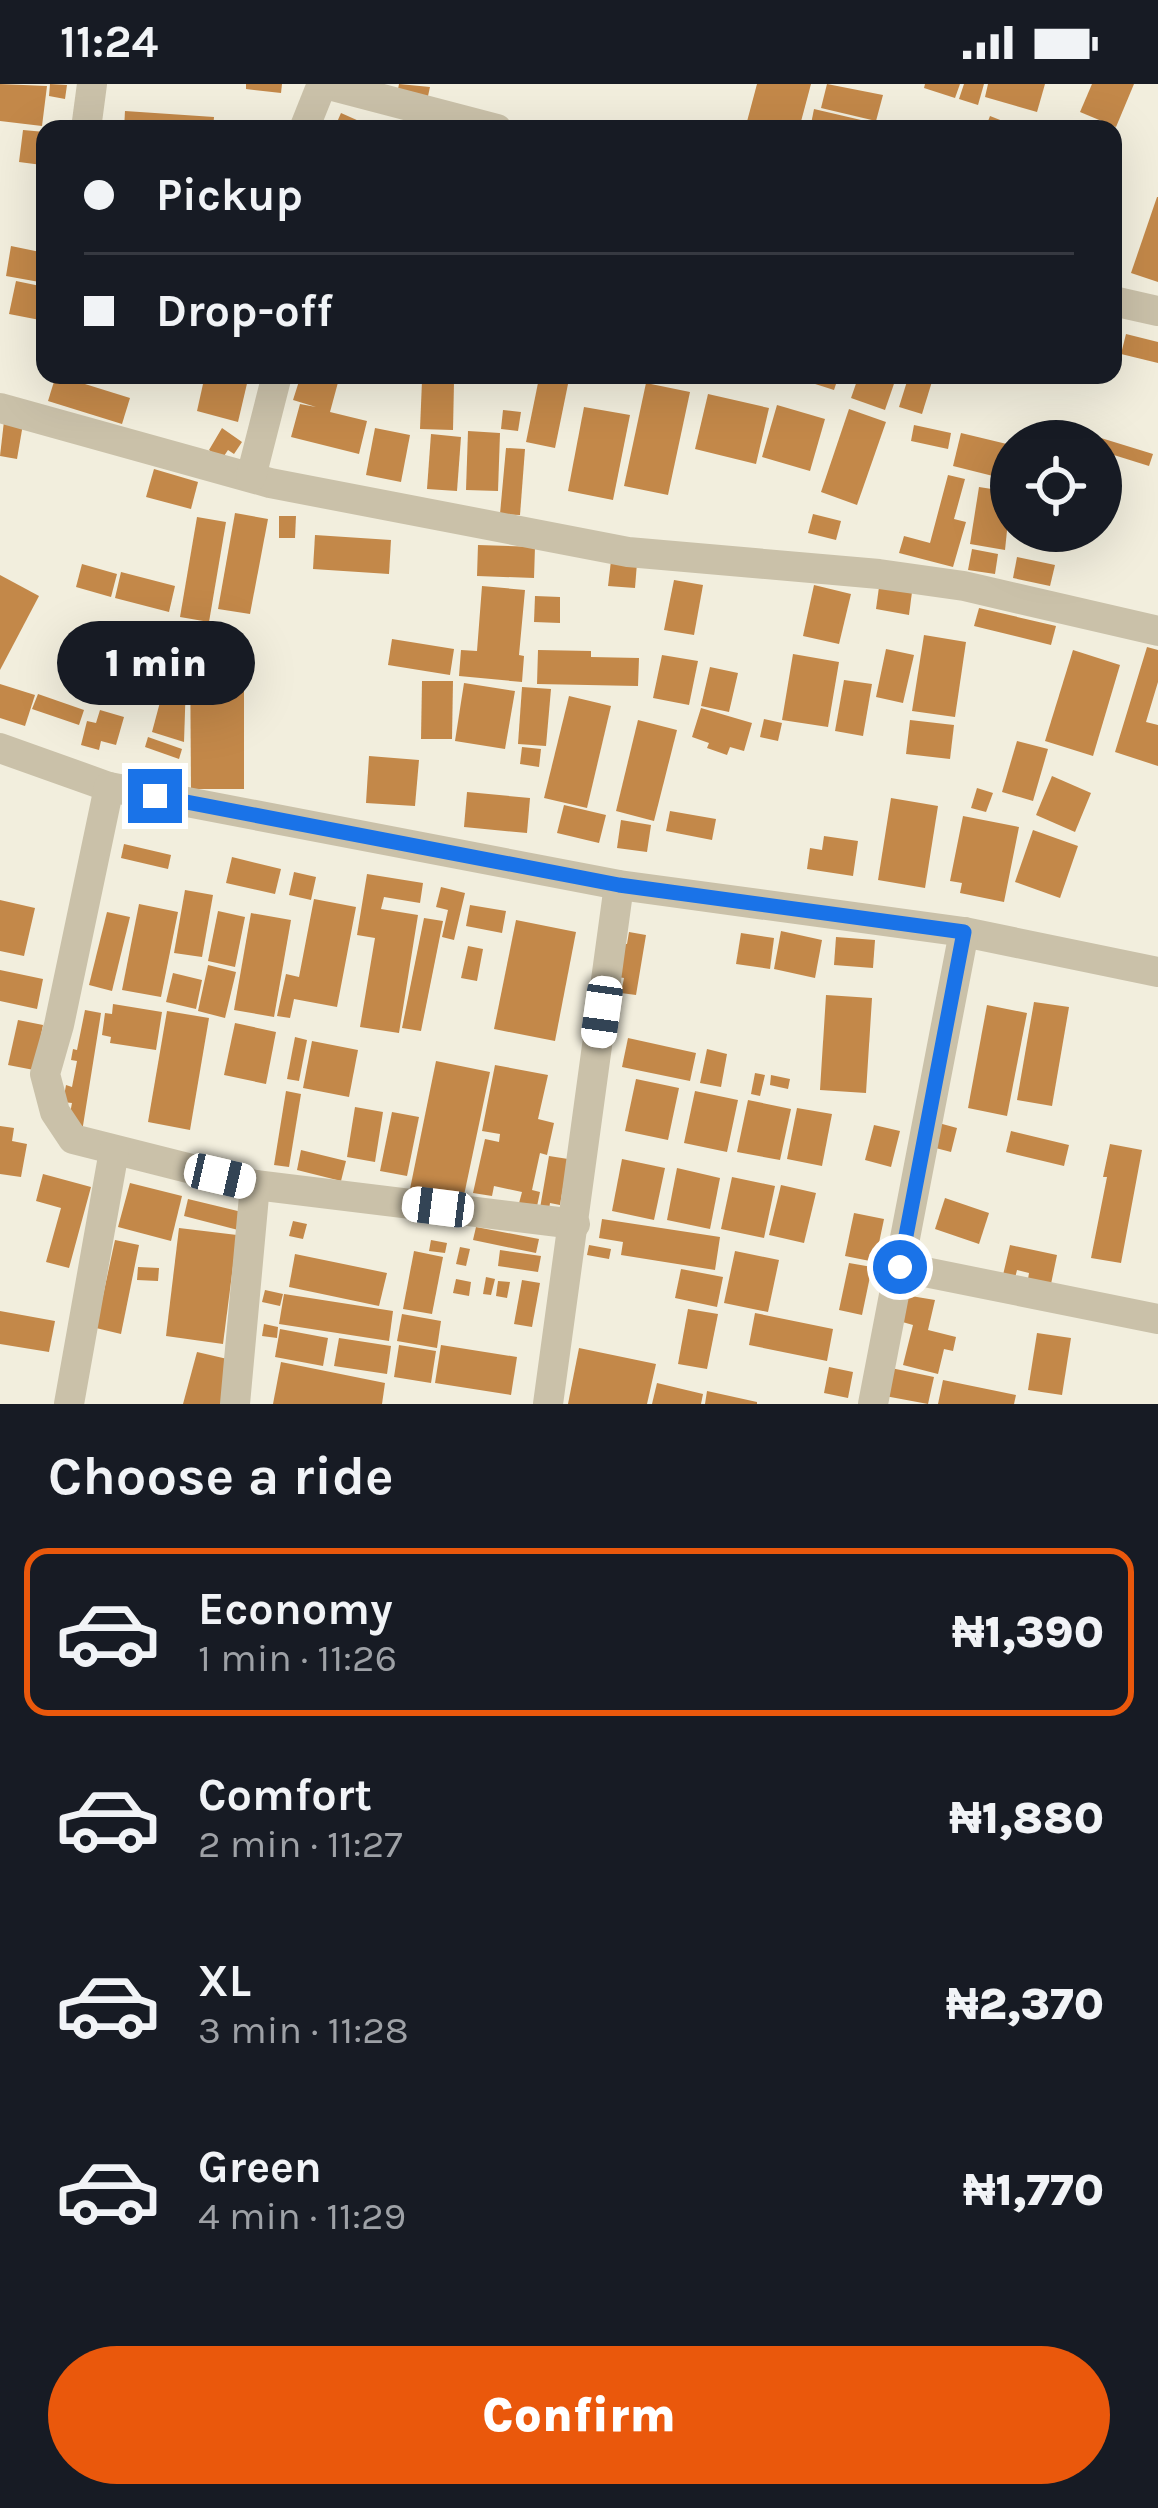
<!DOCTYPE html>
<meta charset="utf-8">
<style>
body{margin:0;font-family:Karla,sans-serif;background:#20242c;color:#f1f3f6;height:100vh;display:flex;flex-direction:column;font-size:45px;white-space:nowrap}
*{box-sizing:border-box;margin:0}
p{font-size:39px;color:#9ea1a6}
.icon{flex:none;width:66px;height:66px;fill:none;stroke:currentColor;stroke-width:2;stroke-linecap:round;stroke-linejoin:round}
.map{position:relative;height:1320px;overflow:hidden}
.side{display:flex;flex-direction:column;background:#171b24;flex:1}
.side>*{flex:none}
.hud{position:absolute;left:36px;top:36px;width:1086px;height:264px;border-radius:24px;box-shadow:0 12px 48px #0002;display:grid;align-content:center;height:264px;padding:0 48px;background:#171b24}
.tools{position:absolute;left:990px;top:336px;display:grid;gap:24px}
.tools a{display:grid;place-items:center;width:132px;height:132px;border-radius:50%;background:#171b24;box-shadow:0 12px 48px #0002;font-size:60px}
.end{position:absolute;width:54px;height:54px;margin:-27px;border:15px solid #1a73e8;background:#fff;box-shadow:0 0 0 6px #fff}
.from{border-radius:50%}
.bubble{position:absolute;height:84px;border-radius:42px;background:#171b24;box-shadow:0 12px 48px #0002;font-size:39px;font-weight:800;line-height:84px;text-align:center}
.car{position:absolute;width:36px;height:72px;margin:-36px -18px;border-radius:15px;box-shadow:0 0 9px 3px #0007;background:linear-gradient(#fff 24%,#345 0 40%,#fff 0 76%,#345 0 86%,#fff 0)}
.hud b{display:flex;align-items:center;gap:42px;height:114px;font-size:45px}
.hud b+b{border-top:3px solid #363941}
.hud i{width:30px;height:30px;background:#f1f3f6}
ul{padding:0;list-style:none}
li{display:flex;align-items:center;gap:36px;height:168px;margin:0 24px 18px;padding:0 24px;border:6px solid transparent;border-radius:24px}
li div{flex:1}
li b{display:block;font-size:45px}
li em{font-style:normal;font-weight:800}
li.on{border-color:#ea580c}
li>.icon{width:108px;height:108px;stroke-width:1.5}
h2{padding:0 48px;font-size:54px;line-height:144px}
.cta{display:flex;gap:24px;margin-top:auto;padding:24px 48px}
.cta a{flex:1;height:138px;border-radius:72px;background:#ea580c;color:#fff;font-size:48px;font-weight:800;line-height:138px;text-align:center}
.status{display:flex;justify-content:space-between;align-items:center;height:84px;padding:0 60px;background:#171b24;direction:ltr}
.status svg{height:33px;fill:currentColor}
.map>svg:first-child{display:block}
.building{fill:#c38849}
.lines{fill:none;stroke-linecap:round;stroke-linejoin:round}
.minor{stroke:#cac1a9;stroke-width:30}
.route{stroke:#1a73e8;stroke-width:15}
</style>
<div class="status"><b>11:24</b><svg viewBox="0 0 49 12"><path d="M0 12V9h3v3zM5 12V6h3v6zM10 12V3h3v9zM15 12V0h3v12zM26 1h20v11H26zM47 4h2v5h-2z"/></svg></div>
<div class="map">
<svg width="1158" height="1320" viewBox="0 0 1158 1320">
<rect width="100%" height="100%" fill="#f2eedd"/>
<!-- building -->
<g class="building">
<path d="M0 0 47 2 42 42 0 37Z"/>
<path d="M50 0 67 1 65 15 49 12Z"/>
<path d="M246 0H282L281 9 246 5Z"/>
<path d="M399 0 430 3 426 21 396 15Z"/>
<path d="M757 0H811L799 45H745Z"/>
<path d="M827 0 883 11 876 37 821 24Z"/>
<path d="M925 0H960L955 14 924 4Z"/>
<path d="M964 0H984L978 21 959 15Z"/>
<path d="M988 0H1045L1037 28 985 13Z"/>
<path d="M1092 0H1134L1116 43 1080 28Z"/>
<path d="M814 25 861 36 859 45H810Z"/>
<path d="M125 27 214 33 213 45H124Z"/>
<path d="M341 29 359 37 356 45H334Z"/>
<path d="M990 32 1023 45H985Z"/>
<path d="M23 46 45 48 42 81 19 78Z"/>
<path d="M1157 113H1158V198L1131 189Z"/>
<path d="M11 162 45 169V199L6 192Z"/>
<path d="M16 197 45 203V237L9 230Z"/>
<path d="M1126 250 1158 258V279L1121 270Z"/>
<path d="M56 291 130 314 122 340 48 317Z"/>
<path d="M205 291H249L238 338 197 327Z"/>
<path d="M301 291H340L330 328 367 337 359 370 291 353 300 320 316 323 293 316Z"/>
<path d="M787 291H839L834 306Z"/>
<path d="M859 291H897L885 326 851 314Z"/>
<path d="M909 291H934L922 330 899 323Z"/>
<path d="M539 294 568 300 555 364 526 358Z"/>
<path d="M422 297 454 298 453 346 420 345Z"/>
<path d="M646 299 690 308 668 411 624 402Z"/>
<path d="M708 310 769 324 756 380 695 365Z"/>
<path d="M777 321 825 335 810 387 762 373Z"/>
<path d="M584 323 630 331 613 416 568 407Z"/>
<path d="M849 325 886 338 857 421 821 408Z"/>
<path d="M503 326 521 328 518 347 501 345Z"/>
<path d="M4 337 23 340 17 375 0 372Z"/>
<path d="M914 341 951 349 948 365 911 357Z"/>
<path d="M222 344 242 358 234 370 228 366 222 375 209 366Z"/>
<path d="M375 344 410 351 401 398 366 391Z"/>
<path d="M468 347 500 349 498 407 466 406Z"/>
<path d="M961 349 1011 361 1009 396 953 382Z"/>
<path d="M431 350 461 353 457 407 427 405Z"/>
<path d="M1101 354 1153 370 1149 382 1101 367Z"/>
<path d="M506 364 525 365 520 431 500 430Z"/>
<path d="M154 385 198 398 191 425 146 413Z"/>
<path d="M948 391 965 395 954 435 966 438 953 483 899 469 904 452 930 459Z"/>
<path d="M979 403 1011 408 1005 466 970 460Z"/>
<path d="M235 429 268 435 250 530 218 525Z"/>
<path d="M813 430 841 437 836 456 808 449Z"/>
<path d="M279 432H296L295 454H279Z"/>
<path d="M197 433 226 438 209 538 180 533Z"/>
<path d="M315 451 391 456 389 490 313 485Z"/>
<path d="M478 461 535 463 534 494 477 492Z"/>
<path d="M972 465 998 470 995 490 968 486Z"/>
<path d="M1017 473 1055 481 1050 502 1013 494Z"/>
<path d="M611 477 637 479 635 504 608 502Z"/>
<path d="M82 480 117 490 111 513 76 503Z"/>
<path d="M121 488 175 502 169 528 115 514Z"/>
<path d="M0 491 39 512 0 586Z"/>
<path d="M674 496 703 501 694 551 664 546Z"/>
<path d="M814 501 851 510 839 560 803 552Z"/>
<path d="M482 502 525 506 519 571 524 572 522 598 459 592 461 566 477 567Z"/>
<path d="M879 503 912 508 909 531 876 525Z"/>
<path d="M535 512 560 513V539L534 538Z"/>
<path d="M979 524 1056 542 1051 561 974 542Z"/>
<path d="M924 551 966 558 955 633 912 627Z"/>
<path d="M244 554V705H191L190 555Z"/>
<path d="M392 555 454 565 450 591 388 581Z"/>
<path d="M175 562 187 567 184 658 152 648Z"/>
<path d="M1147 563 1158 566V598L1146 638 1158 641V682L1115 668Z"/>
<path d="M886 565 914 571 903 619 876 613Z"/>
<path d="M538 566 591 567V573L639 574 638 602 537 600Z"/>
<path d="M1073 566 1120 581 1093 672 1045 657Z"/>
<path d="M793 570 839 578 828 643 782 636Z"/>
<path d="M662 571 698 577 689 621 653 614Z"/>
<path d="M710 583 738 589 729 628 701 622Z"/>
<path d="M844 596 872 600 863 652 835 647Z"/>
<path d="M422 597H453L452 655H421Z"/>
<path d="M464 599 515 607 505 665 455 657Z"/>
<path d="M0 600 35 611 25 642 0 634Z"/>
<path d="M522 603 551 605 546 662 518 660Z"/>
<path d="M38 610 84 626 79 641 32 625Z"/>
<path d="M569 612 611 622 587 724 544 714Z"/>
<path d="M701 624 752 639 744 667 730 663 727 671 707 664 709 659 692 653Z"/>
<path d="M100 626 124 633 116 661 101 657 99 666 81 661 87 637 96 639Z"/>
<path d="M764 635 782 639 778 657 760 653Z"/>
<path d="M638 636 677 646 654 737 616 727Z"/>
<path d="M910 636 954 641 950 675 906 670Z"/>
<path d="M148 653 182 665 179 675 145 663Z"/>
<path d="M1017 657 1048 665 1033 717 1002 708Z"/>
<path d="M522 663 541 665 539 683 520 680Z"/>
<path d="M369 672 419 676 415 722 366 719Z"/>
<path d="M1052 692 1091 709 1075 748 1036 731Z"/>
<path d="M977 704 993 709 986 728 971 724Z"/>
<path d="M467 708 530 714 527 749 464 743Z"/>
<path d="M891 714 938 722 925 804 878 796Z"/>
<path d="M564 721 606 731 599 759 557 749Z"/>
<path d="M670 727 716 735 712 756 666 747Z"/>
<path d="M963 732 1019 743 1004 818 960 809 962 799 950 797Z"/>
<path d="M621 736 651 741 647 768 617 764Z"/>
<path d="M1033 746 1078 762 1060 814 1015 798Z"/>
<path d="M824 752 858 757 853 792 807 785 810 764 822 766Z"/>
<path d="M124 760 171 771 168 785 121 774Z"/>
<path d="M232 773 281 785 275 810 226 799Z"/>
<path d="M294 788 316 793 311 816 289 811Z"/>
<path d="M367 790 423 799 420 819 384 813 381 825 418 831 399 949 360 943 375 854 357 851Z"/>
<path d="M441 803 465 809 454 856 442 853 448 826 436 823Z"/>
<path d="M185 806 213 811 202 873 174 869Z"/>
<path d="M314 815 356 823 337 923 294 915 290 934 277 932 286 890 299 893Z"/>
<path d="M0 816 35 824 24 872 0 867Z"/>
<path d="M139 820 178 828 161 913 122 906Z"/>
<path d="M470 821 506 827 502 849 466 842Z"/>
<path d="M218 827 245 833 235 883 208 877Z"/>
<path d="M107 828 130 833 112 907 89 901Z"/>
<path d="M251 829 291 836 274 933 234 926Z"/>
<path d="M424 834 443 837 421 947 402 944Z"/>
<path d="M516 836 576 848 555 957 494 945Z"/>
<path d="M781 847 822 856 815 894 774 885Z"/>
<path d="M629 848 646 851 636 911 621 909 624 894 618 893 617 859 627 860Z"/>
<path d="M741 849 774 854 770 885 736 880Z"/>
<path d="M836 853 875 856 873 884 834 881Z"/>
<path d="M468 862 483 865 477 897 461 894Z"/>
<path d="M208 881 236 888 225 934 198 927Z"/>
<path d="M0 886 43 895 37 925 0 917Z"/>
<path d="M173 889 202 896 196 925 166 918Z"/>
<path d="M826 911 872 914 866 1009 820 1006Z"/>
<path d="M1034 918 1069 923 1052 1022 1017 1016Z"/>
<path d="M113 920 162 928 156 966 110 959 111 953 102 951 105 929 112 930Z"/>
<path d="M987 921 1027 929 1007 1032 968 1024Z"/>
<path d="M85 926 101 929 82 1048 67 1045 72 1019 63 1018 66 1001 72 1003 77 977 71 976 73 965 77 966Z"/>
<path d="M167 927 209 934 190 1046 148 1038Z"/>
<path d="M18 936 43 941 34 986 8 981Z"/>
<path d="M235 939 276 948 266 1000 224 991Z"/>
<path d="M295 953 307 956 299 997 287 995Z"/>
<path d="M628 954 696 969 690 997 622 983Z"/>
<path d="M312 957 358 966 349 1013 303 1004Z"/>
<path d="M707 965 727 970 721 1003 700 999Z"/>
<path d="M436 977 490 988 463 1116 410 1105Z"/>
<path d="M495 981 548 991 538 1035 554 1039 547 1071 540 1069 532 1106 540 1108 536 1127 518 1123 522 1108 494 1102 492 1112 473 1109 485 1055 499 1058 500 1050 482 1047Z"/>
<path d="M755 989 765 991 760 1012 751 1010Z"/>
<path d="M771 991 790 995 788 1005 770 1001Z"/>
<path d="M636 995 679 1004 668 1056 625 1047Z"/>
<path d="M286 1007 301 1010 289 1083 274 1081Z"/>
<path d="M695 1007 738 1016 727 1068 684 1059Z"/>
<path d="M748 1016 791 1025 780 1076 737 1068Z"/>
<path d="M355 1023 383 1028 375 1078 347 1073Z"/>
<path d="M797 1024 832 1030 822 1082 787 1075Z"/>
<path d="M392 1028 419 1033 407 1092 380 1087Z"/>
<path d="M935 1038 957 1044 951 1068 928 1062Z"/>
<path d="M874 1041 900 1047 891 1083 865 1076Z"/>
<path d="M0 1042 14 1044 12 1057 27 1060 21 1093 0 1090Z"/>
<path d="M1011 1047 1069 1061 1064 1082 1006 1068Z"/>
<path d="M1110 1060 1142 1066 1121 1179 1091 1174 1107 1093H1103Z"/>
<path d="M301 1066 346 1077 341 1097 297 1086Z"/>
<path d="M549 1072 568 1075 560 1121 550 1119 548 1131 539 1130Z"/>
<path d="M622 1075 665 1084 654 1136 612 1127Z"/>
<path d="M677 1084 720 1094 710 1145 667 1136Z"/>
<path d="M43 1090 91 1103 69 1184 46 1178 61 1124 36 1117Z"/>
<path d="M732 1093 775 1102 764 1154 721 1145Z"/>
<path d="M130 1099 182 1112 171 1157 118 1143Z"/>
<path d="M781 1101 816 1109 804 1159 769 1151Z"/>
<path d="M945 1114 989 1129 979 1160 935 1145Z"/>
<path d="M188 1115 246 1129 242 1147 184 1132Z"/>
<path d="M854 1129 884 1135 875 1178 845 1172Z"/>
<path d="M602 1135 720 1153 715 1186 621 1171 623 1158 599 1154Z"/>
<path d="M293 1137 307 1140 303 1155 289 1152Z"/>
<path d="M476 1143 539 1155 536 1169 473 1156Z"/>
<path d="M179 1144 237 1151 223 1260 166 1252Z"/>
<path d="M115 1156 139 1161 121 1250 96 1244Z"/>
<path d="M431 1156 447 1159 445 1169 429 1167Z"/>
<path d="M589 1161 611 1165 609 1175 587 1171Z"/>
<path d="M1010 1161 1057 1171 1051 1200 1028 1195 1029 1189 1017 1186 1015 1194 1003 1191Z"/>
<path d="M460 1163 470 1165 466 1182 456 1180Z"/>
<path d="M500 1166 541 1172 538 1188 498 1182Z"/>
<path d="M414 1167 443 1173 432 1230 403 1225Z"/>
<path d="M735 1167 779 1176 768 1228 724 1219Z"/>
<path d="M295 1170 387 1189 379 1222 289 1203Z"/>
<path d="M849 1179 872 1183 862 1231 839 1226Z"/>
<path d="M138 1183 159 1184 158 1197 137 1196Z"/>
<path d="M681 1185 723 1193 717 1223 675 1214Z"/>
<path d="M486 1193 495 1195 491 1211 483 1210Z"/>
<path d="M456 1195 471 1198 469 1212 453 1209Z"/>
<path d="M522 1196 540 1199 532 1243 514 1240Z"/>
<path d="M498 1197 510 1198 507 1214 496 1212Z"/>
<path d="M265 1206 283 1210 280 1222 262 1218Z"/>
<path d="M284 1210 393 1227 389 1257 279 1240Z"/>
<path d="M905 1211 935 1216 928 1246 956 1253 953 1267 944 1265 938 1290 903 1281 913 1241 899 1237Z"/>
<path d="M688 1225 718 1230 707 1285 678 1280Z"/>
<path d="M0 1227 55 1237 49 1268 0 1260Z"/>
<path d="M755 1229 833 1245 827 1277 749 1261Z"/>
<path d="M402 1230 441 1237 437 1264 397 1257Z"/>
<path d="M264 1240 278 1243 277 1254 262 1252Z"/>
<path d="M280 1245 328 1254 323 1282 275 1273Z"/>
<path d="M1037 1249 1071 1254 1062 1311 1028 1306Z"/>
<path d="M339 1254 391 1262 387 1290 334 1282Z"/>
<path d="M399 1261 436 1267 431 1299 394 1293Z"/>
<path d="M441 1261 517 1273 511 1311 435 1299Z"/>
<path d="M579 1264 656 1280 647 1320H568Z"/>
<path d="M197 1268 236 1277 225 1320H183Z"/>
<path d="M281 1278 385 1299 382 1320H273Z"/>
<path d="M829 1283 853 1288 848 1314 824 1309Z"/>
<path d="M891 1284 934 1293 928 1320 885 1312Z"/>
<path d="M943 1296 1016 1311 1014 1320H938Z"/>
<path d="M657 1299 703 1310 701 1320H652Z"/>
<path d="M707 1307 757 1318V1320H705Z"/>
</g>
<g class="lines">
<!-- minor -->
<g class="minor">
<path d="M325 0 497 45"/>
<path d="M86 45 92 0"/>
<path d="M304 45 322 0"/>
<path d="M1113 217 1158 227"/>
<path d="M0 324 270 399 628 468 879 490 964 502 1158 547"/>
<path d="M251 393 277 291"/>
<path d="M0 664 109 703 619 801 964 848 1158 888"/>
<path d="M109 703 59 941 45 990 55 1028 73 1055 255 1101 575 1140"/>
<path d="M900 1183 1158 1235"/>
<path d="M69 1320 114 1067"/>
<path d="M235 1320 255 1101"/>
<path d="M548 1320 619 801"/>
<path d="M873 1320 964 848"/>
</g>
</g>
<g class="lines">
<!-- route -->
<path class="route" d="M155 712 619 801 964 848 900 1183"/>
</g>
</svg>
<div class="tools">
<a><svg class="icon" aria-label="locate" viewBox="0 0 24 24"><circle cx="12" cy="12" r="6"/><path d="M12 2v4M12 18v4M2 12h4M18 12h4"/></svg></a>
</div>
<i class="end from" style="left:900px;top:1183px"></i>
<i class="end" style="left:155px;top:712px"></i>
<div class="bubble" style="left:57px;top:537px;width:198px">1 min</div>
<i class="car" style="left:602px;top:928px;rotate:188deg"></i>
<i class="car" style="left:220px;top:1092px;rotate:103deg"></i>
<i class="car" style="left:438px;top:1123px;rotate:277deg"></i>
<div class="hud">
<b><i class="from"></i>Pickup</b>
<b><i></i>Drop-off</b>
</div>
</div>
<section class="side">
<h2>Choose a ride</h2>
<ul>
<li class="on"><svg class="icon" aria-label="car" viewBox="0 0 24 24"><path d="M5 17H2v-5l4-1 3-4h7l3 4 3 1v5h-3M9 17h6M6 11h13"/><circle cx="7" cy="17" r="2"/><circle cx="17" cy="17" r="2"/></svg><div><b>Economy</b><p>1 min · 11:26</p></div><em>₦1,390</em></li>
<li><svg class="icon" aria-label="car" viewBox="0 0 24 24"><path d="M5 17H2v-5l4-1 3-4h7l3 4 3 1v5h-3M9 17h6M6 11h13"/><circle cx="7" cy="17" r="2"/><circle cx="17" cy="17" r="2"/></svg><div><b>Comfort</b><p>2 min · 11:27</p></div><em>₦1,880</em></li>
<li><svg class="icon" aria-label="car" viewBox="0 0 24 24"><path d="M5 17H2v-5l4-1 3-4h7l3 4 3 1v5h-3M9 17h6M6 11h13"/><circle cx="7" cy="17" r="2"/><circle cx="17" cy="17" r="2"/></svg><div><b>XL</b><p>3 min · 11:28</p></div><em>₦2,370</em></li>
<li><svg class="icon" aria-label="car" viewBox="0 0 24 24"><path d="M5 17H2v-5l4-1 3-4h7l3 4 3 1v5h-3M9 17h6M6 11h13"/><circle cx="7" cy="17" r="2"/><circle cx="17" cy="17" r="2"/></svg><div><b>Green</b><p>4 min · 11:29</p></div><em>₦1,770</em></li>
</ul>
<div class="cta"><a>Confirm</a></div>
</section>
